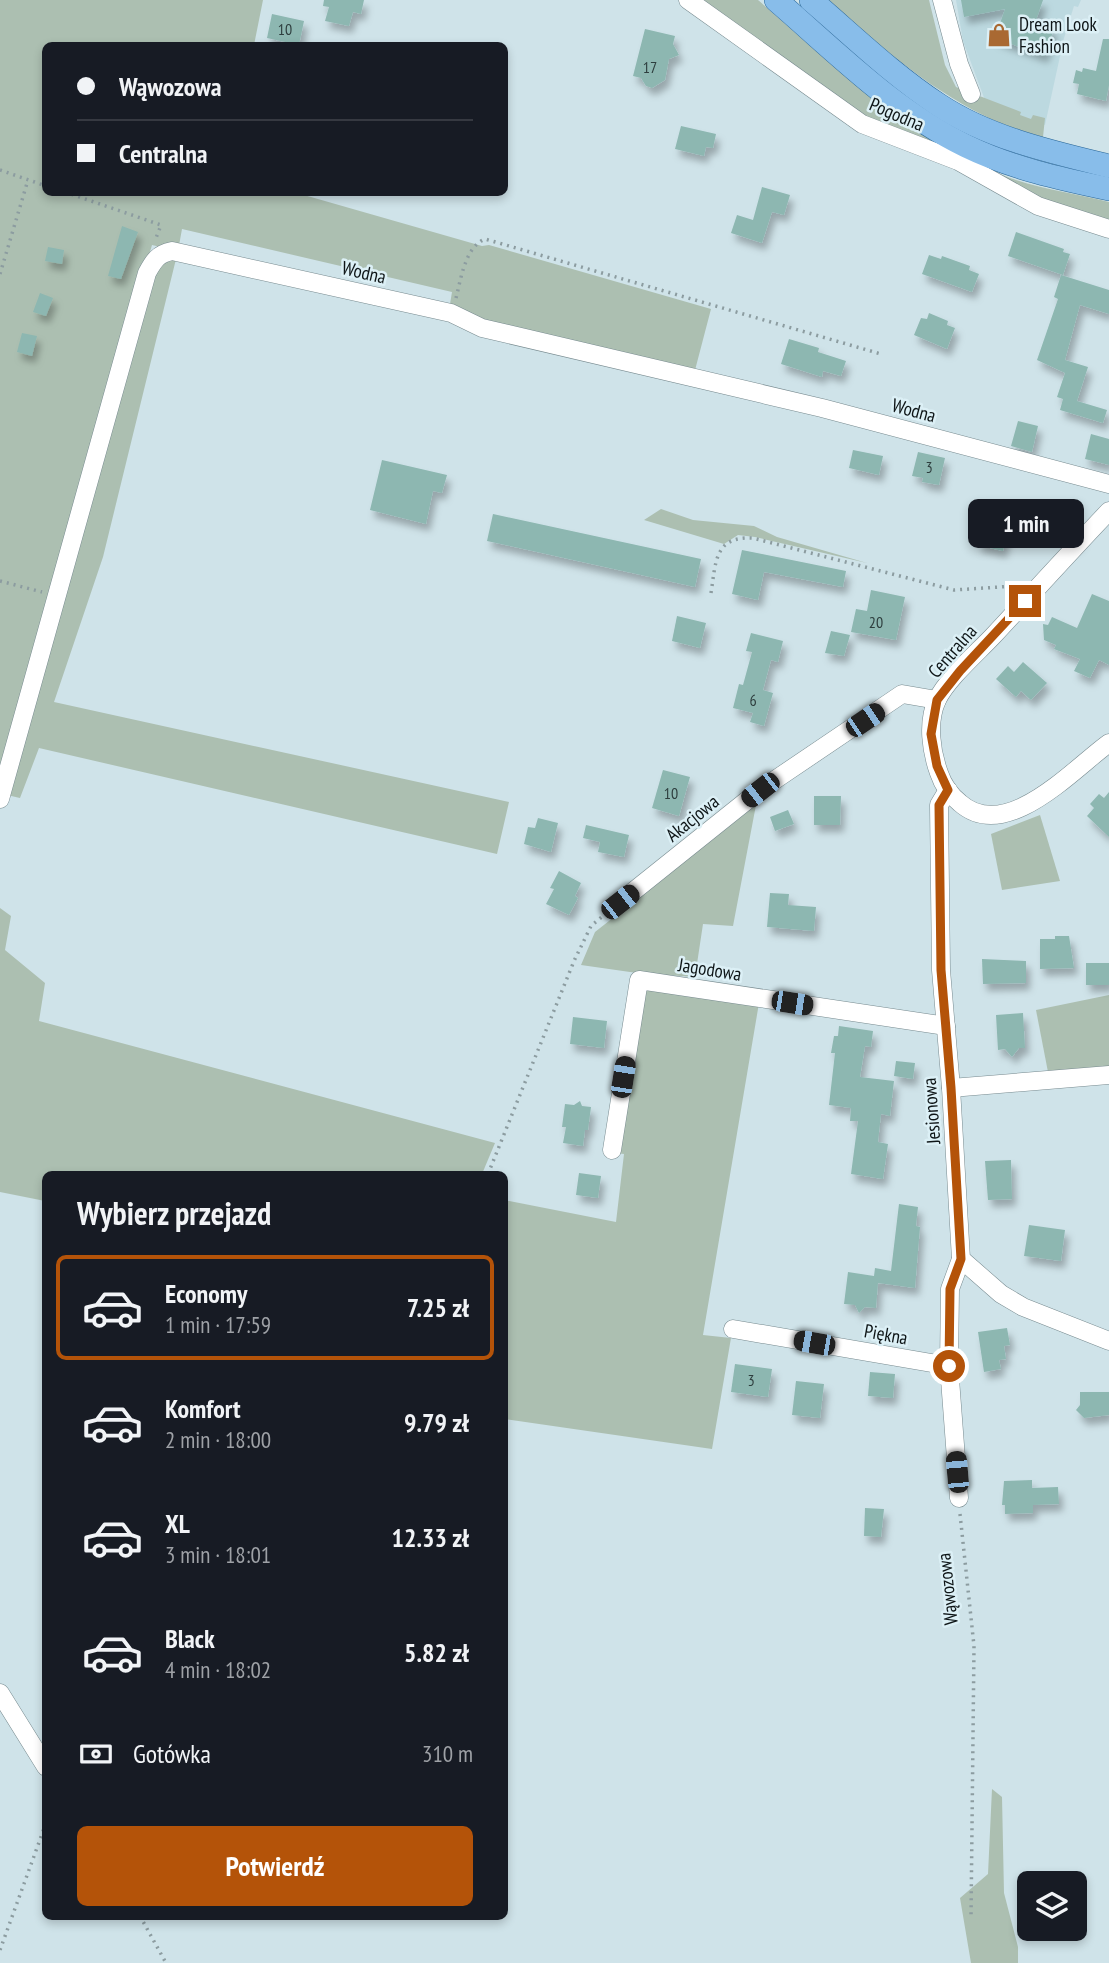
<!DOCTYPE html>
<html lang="pl">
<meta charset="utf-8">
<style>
body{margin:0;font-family:"PT Sans Narrow",sans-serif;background:#20242c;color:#f1f3f6;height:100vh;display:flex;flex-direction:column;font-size:26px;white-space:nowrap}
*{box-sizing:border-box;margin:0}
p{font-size:23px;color:#9ea1a6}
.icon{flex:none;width:38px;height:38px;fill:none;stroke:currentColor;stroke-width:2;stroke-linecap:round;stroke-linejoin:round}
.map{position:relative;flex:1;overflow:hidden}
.side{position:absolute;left:42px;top:1171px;width:466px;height:749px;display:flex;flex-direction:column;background:#171b24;border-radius:10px;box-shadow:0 4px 10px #0003}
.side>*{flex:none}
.hud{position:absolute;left:42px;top:42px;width:466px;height:154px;border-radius:10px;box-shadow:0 4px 10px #0003;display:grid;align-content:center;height:154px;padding:0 35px;background:#171b24}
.controls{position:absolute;left:1017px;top:1871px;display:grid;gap:14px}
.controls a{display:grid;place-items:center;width:70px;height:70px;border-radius:10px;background:#171b24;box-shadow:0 4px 10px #0003;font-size:35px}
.end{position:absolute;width:32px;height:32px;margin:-16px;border:9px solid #b45309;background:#fff;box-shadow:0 0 0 4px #fff}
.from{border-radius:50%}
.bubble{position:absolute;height:49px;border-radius:10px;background:#171b24;box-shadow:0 4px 10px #0003;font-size:23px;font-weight:600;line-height:49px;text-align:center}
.car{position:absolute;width:21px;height:42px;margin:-21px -10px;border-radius:9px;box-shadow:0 0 5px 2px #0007;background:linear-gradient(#222 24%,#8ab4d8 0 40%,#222 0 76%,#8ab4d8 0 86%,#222 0)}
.hud b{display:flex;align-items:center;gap:24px;height:66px;font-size:26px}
.hud b+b{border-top:2px solid #363941}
.hud i{width:18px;height:18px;background:#f1f3f6}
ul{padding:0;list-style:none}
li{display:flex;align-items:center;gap:21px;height:105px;margin:0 14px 10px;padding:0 21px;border:4px solid transparent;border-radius:10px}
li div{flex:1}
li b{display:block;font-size:26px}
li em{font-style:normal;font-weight:600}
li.selected{border-color:#b45309}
li>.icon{width:63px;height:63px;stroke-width:1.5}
h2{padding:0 35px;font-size:32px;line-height:84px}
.pay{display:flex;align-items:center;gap:18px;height:77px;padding:0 35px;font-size:26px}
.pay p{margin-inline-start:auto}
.cta{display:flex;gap:14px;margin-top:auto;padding:14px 35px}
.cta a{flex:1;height:80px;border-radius:10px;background:#b45309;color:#fff;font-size:28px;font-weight:600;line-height:80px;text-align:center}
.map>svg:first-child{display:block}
.built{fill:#bcd9e0}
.green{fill:#acbfb1}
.building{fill:#8db7b1;filter:url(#shadow)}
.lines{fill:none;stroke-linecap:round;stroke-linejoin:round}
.minor-casing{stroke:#778a8f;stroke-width:19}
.major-casing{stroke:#296697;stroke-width:24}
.path{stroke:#8c9ca0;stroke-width:3.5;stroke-dasharray:2 5;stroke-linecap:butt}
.minor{stroke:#fff;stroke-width:18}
.major{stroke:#88bdea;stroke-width:23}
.route{stroke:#b45309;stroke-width:9}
.labels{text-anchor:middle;stroke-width:5;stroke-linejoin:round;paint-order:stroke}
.number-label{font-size:16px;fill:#2e3e3e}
.poi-label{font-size:19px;fill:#0e1517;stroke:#dcf0f6;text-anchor:start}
.street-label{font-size:19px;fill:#0e1517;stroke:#dcf0f6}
</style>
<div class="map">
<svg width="1109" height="1963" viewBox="0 0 1109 1963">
<defs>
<filter id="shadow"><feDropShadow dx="4" dy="7" stdDeviation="3.5" flood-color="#0004"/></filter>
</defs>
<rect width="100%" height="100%" fill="#cfe3e9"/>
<!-- built -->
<path class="built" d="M956 0H1081L1078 7 1074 6 1064 38 1045 125 986 103 963 41Z"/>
<!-- green -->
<g class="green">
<path d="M0 0H263L254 45 46 46V192L297 193 482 246 489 245 711 309 694 374 448 316 452 292 182 229 178 251 152 245 104 408 0 787Z"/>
<path d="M693 0H758C836 68 911 142 1010 178 1041 189 1077 194 1109 202V224L1042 202 862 120Z"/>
<path d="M829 0H929L945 65 956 87 1021 112 1020 115 1031 119 1033 115 1045 118 1043 137C1023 131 1002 125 983 115 925 86 876 43 829 0Z"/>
<path d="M176 259 103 557 54 702 509 802 497 854 39 748 20 798 7 795 156 268 160 262Z"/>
<path d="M661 509 693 520 754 526 777 537 867 563 755 537 738 535 724 544 644 520Z"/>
<path d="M756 805 733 926 703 924 695 977 637 973 581 965 595 932Z"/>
<path d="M1040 815 1060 881 1002 890 991 834Z"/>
<path d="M0 908 11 916 5 950 45 983 39 1021 495 1143 482 1174H46L45 1201 0 1192Z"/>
<path d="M646 986 759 1003 703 1335 731 1338 712 1449 504 1419V1200L616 1222 624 1154 616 1153Z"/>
<path d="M1109 995V1066L1048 1072 1036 1010Z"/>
<path d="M992 1789 1002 1797 1004 1893 1018 1947V1963H971L960 1898 988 1874Z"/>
</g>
<!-- building -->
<g class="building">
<path d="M324 0H364L361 14 353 12 349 26 325 21 329 7 323 6Z"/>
<path d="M961 0H1043L1035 23 1054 29 1044 56 995 38 1005 9 964 17Z"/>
<path d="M272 14 304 21 299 45 267 38Z"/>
<path d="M645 29 675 36 673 44 679 55 669 59 665 80 652 88 646 86 641 78 633 76Z"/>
<path d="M1103 39H1109V85L1106 101 1077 94 1079 84 1073 83 1076 70 1082 72 1083 68 1096 71Z"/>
<path d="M681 126 716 134 713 148 706 147 704 156 675 149Z"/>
<path d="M762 187 790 195 784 215 772 212 762 243 731 233 737 215 753 220Z"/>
<path d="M122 226 138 232 121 279 108 276Z"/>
<path d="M1016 232 1064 249 1063 252 1070 254 1063 275 1008 256Z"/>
<path d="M48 247 64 250 62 264 45 261Z"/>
<path d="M929 255 941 259 942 256 970 266 969 270 979 274 972 292 922 274Z"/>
<path d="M1061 275 1109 290V314L1080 305 1065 360 1088 367 1077 401 1107 410 1103 423 1060 410 1063 399 1057 397 1065 373 1037 360 1058 299 1054 297Z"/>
<path d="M40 293 53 298 46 316 33 312Z"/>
<path d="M929 313 948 321 947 325 955 328 947 349 914 335 921 318 927 319Z"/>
<path d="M22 333 37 336 32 356 17 352Z"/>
<path d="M789 339 819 348 818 352 846 361 841 376 823 371 822 377 781 364Z"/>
<path d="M1018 421 1038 426 1032 452 1011 446Z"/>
<path d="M1091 434 1109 439V465L1085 459Z"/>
<path d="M853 450 883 456 879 475 849 468Z"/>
<path d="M918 452 945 458 939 485 922 482 923 478 912 476Z"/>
<path d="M382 460 447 475 442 493 433 491 426 524 370 510Z"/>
<path d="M991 510 1004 513 1003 520 1010 521 1003 551 977 545 984 516 990 517Z"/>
<path d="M493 514 701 559 695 587 487 541Z"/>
<path d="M742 550 846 571 843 587 764 572 758 600 732 594Z"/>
<path d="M871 590 905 597 896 640 851 632 856 609 867 611Z"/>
<path d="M1092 594 1109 601V665L1099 660 1090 678 1074 671 1080 659 1054 649 1056 645 1044 640 1043 624 1048 625 1052 617 1077 628Z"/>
<path d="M677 616 706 623 700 648 672 641Z"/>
<path d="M831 631 850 635 844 656 825 653Z"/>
<path d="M751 633 783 641 778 662 771 660 763 690 773 693 764 726 750 722 753 713 733 708 739 684 743 685 752 652 746 651Z"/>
<path d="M1023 662 1047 683 1031 700 1021 691 1016 697 996 679 1008 666 1014 672Z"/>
<path d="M663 770 690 777 679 816 652 808Z"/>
<path d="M1109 792V837L1087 816 1094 808 1090 804 1099 794 1104 798Z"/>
<path d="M814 796H841L840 825H814Z"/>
<path d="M788 810 794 824 775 831 770 817Z"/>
<path d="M538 818 558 823 551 852 524 844 528 827 535 828Z"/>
<path d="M586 825 629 835 624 857 598 852 600 842 583 838Z"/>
<path d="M559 871 581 883 575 896 578 898 569 915 546 904 554 889 550 888Z"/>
<path d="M770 893 789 894 788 905 816 907 814 931 767 927Z"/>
<path d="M1055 936H1069L1074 968 1040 969V939H1055Z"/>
<path d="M982 959 1026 961V983L983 984Z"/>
<rect x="1086" y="963" width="23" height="22"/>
<path d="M1023 1013 1025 1048H1019L1012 1057 1005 1049 998 1050 996 1015Z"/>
<path d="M573 1017 607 1021 604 1048 570 1044Z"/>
<path d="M839 1026 873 1031 871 1047 865 1046 860 1077 894 1081 890 1116 881 1114 878 1142 888 1144 883 1179 851 1174 858 1121H850L851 1108 829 1105 835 1053H831L834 1036H838Z"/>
<path d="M896 1061 915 1063 913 1079 894 1076Z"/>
<path d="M580 1101 582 1106 591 1107 588 1130H585L583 1146 563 1143 566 1127H562L565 1104 574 1105Z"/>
<path d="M1011 1160 1012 1199 988 1200 985 1161Z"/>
<path d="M579 1173 601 1176 598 1198 576 1195Z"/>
<path d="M899 1204 918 1207 916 1226 920 1227 915 1288 878 1283 876 1308 865 1307 859 1313 855 1305 844 1304 848 1272 874 1276 875 1268 891 1271Z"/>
<path d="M1029 1225 1065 1230 1061 1261 1024 1256Z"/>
<path d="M1007 1328 1010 1345 1004 1346 1006 1359 999 1360 1001 1369 984 1372 978 1332Z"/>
<path d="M735 1364 772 1369 768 1397 731 1392Z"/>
<path d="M870 1372 895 1374 893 1398 868 1396Z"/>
<path d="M796 1381 824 1384 820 1418 792 1415Z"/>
<path d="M1080 1392H1109V1415L1084 1418 1076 1410 1080 1405Z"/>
<path d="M1032 1480V1488L1058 1487 1059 1504 1033 1505V1513L1005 1514V1505H1002L1004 1481Z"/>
<path d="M865 1508 884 1509 881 1537 864 1536Z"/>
</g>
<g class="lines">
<!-- minor casing -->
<g class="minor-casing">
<g id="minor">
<path d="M688 0 862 124 958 161 1038 206 1109 229"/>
<path d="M942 0 959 64 971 94"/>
<path d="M1109 511C1070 552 1032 594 993 636 977 653 947 679 937 700 927 722 931 751 939 773 943 785 950 795 960 803 1006 844 1073 769 1109 743"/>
<path d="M948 790 939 805 941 970 951 1088 961 1259 1001 1294 1023 1307 1109 1341"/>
<path d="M0 799 147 273C154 260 158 254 172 251L451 313 482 328 822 408 1109 484"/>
<path d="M620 902 760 790 902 694 937 700"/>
<path d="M951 1088 1109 1075"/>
<path d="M612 1150 639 980 946 1026"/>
<path d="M733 1329 949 1366"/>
<path d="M959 1498 949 1366 950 1289 961 1259"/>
<path d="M0 1693 46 1767"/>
</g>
</g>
<!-- major casing -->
<g class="major-casing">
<g id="major">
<path d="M776 0C836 52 894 111 966 146 1011 168 1061 179 1109 189"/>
<path d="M811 0C853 36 893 75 939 105 989 138 1051 152 1109 166"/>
</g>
</g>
<!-- path -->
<g class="path">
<path d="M0 170 46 186"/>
<path d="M65 192 161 225 156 238"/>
<path d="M0 274 28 180"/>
<path d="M456 298C461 279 465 247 485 239L881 354"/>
<path d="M0 581 42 592"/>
<path d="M711 593C716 562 714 536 753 538L954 590 1015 586"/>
<path d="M488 1174 574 961 591 926 609 911"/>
<path d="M960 1514 974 1646 971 1917"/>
<path d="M140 1916 166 1963"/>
<path d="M0 1950 46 1823"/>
</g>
<!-- minor -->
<use href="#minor" class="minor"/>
<!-- major -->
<use href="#major" class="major"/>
</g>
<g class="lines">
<!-- route -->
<path class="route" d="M949 1366 950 1289 961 1259 951 1088 941 970 939 805 948 790 937 766 931 734 937 700 960 671 1025 601"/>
</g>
<!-- icons -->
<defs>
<g id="shop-bare" transform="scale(1.89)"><path d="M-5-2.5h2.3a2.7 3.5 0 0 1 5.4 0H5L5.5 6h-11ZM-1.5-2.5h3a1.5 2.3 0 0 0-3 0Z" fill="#a96932" stroke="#dcf0f6" stroke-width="2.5" paint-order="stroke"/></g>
</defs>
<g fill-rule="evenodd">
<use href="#shop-bare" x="999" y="35"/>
</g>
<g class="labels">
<!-- number labels -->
<g class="number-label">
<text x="285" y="35">10</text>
<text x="650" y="73">17</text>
<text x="929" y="473">3</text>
<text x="876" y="628">20</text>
<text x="753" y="706">6</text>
<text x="671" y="799">10</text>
<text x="751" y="1386">3</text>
</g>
<!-- poi labels -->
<g class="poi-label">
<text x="1019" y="31">Dream Look<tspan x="1019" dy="22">Fashion</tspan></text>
</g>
<!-- street labels -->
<g class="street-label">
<text transform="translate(897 114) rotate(23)" y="7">Pogodna</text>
<text transform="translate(364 272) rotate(13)" y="7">Wodna</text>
<text transform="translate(914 410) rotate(15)" y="7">Wodna</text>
<text transform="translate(952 651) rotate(-49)" y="7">Centralna</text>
<text transform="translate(692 818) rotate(-39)" y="7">Akacjowa</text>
<text transform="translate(710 969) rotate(9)" y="7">Jagodowa</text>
<text transform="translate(931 1111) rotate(-94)" y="7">Jesionowa</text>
<text transform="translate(886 1334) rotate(10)" y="7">Piękna</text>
<text transform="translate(947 1589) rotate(-96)" y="7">Wąwozowa</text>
</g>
</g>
</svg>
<div class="controls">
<a><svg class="icon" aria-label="layers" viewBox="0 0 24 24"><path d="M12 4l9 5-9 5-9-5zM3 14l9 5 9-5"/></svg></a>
</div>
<i class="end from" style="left:949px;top:1366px"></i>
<i class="end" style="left:1025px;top:601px"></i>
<div class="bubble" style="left:968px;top:499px;width:116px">1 min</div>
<i class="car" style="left:865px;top:720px;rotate:56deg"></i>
<i class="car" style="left:760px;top:790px;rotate:232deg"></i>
<i class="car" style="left:620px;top:902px;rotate:52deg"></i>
<i class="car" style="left:792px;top:1003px;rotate:99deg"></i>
<i class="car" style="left:623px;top:1077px;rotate:9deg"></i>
<i class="car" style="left:814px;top:1343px;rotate:280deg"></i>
<i class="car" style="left:957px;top:1472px;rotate:355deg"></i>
<div class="hud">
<b><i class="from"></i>Wąwozowa</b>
<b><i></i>Centralna</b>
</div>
<section class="side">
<h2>Wybierz przejazd</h2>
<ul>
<li class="selected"><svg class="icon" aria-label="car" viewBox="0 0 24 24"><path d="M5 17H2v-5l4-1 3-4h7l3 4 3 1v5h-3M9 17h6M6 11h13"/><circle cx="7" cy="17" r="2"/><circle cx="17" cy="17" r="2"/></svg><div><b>Economy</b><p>1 min · 17:59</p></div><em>7.25 zł</em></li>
<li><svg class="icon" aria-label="car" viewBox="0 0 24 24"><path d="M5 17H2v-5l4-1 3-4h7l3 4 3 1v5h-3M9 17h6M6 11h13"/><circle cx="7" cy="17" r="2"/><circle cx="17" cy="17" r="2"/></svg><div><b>Komfort</b><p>2 min · 18:00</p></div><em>9.79 zł</em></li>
<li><svg class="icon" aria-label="car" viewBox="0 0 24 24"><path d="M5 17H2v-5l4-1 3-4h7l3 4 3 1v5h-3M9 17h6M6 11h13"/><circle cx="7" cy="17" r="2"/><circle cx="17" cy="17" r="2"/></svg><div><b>XL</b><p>3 min · 18:01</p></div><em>12.33 zł</em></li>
<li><svg class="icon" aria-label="car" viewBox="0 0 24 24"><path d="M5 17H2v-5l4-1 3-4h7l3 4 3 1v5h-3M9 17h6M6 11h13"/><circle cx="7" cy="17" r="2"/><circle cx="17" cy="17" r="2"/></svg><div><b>Black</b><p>4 min · 18:02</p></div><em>5.82 zł</em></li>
</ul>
<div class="pay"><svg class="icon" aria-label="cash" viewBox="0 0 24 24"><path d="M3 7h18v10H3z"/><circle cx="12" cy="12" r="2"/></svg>Gotówka<p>310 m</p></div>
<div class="cta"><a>Potwierdź</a></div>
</section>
</div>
